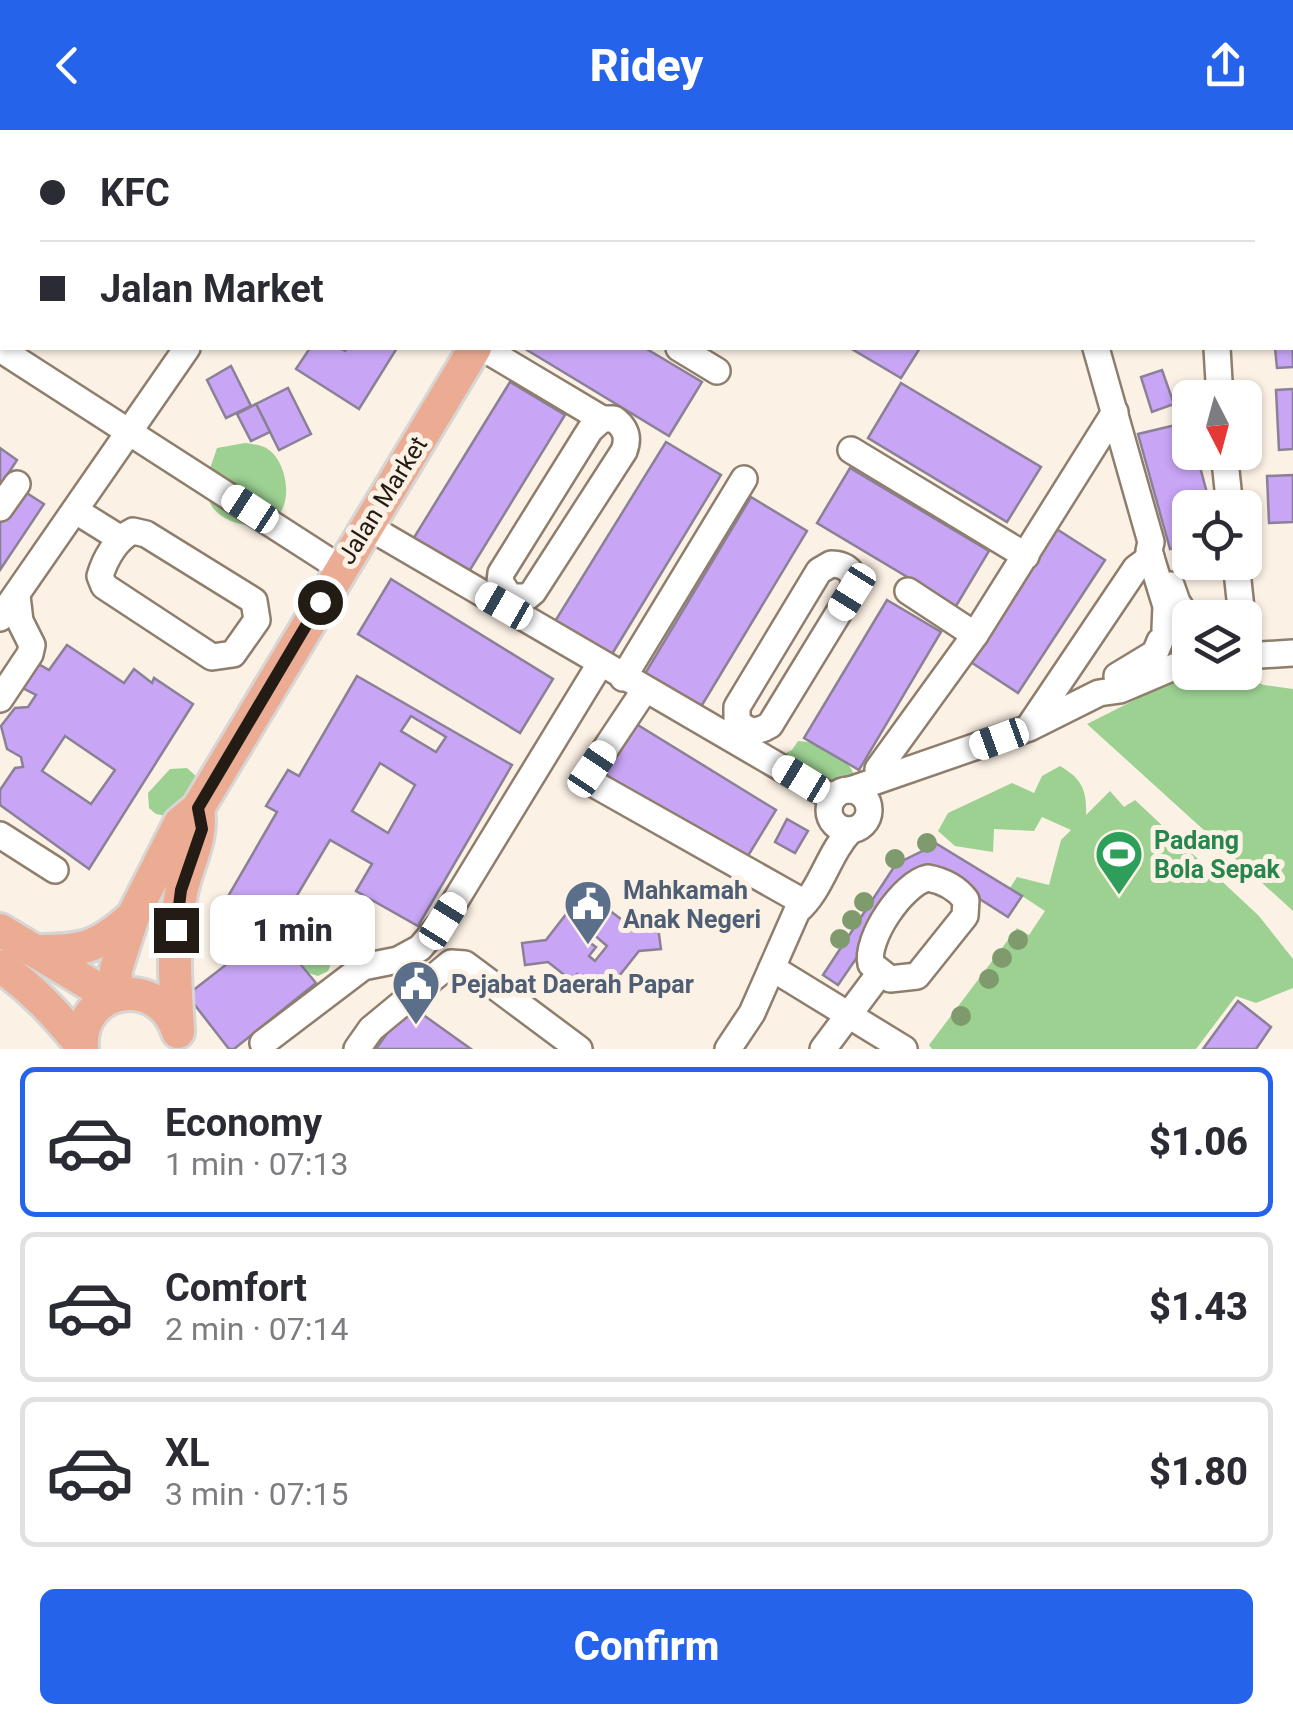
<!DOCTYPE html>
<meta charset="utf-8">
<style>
body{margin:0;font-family:Roboto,sans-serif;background:#f2f2f3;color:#2b2b33;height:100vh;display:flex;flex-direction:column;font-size:38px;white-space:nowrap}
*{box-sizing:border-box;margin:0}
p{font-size:32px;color:#7c7c81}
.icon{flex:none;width:55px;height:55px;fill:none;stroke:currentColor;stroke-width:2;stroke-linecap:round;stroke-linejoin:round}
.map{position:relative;height:919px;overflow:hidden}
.sheet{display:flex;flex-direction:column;background:#fff;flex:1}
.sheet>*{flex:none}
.hud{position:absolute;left:0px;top:0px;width:1295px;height:220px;box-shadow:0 2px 8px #0004;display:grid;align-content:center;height:220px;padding:0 40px;background:#fff}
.needle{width:65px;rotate:174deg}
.tools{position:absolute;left:1172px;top:250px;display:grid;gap:20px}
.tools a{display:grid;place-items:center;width:90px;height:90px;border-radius:15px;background:#fff;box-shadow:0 2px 8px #0004;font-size:50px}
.end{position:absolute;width:45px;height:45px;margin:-22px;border:12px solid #221c15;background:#fff;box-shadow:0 0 0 5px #fff}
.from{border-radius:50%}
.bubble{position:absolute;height:70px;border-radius:15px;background:#fff;box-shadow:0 2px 8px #0004;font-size:32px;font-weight:800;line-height:70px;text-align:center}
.car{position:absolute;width:30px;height:60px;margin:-30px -15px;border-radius:12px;box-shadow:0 0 8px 2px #0007;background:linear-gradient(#fff 24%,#345 0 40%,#fff 0 76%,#345 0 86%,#fff 0)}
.hud b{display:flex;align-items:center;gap:35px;height:95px;font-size:38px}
.hud b+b{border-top:2px solid #e1e1e2}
.hud i{width:25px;height:25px;background:#2b2b33}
ul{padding:18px 0 0;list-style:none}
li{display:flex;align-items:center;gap:30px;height:150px;margin:0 20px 15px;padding:0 20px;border:5px solid #e1e1e2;border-radius:15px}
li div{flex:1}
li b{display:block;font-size:38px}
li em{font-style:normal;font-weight:800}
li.selected{border-color:#2563eb}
li>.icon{width:90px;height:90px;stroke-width:1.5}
.primary-button{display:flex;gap:20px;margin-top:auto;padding:20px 40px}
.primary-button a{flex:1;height:115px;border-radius:15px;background:#2563eb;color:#fff;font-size:40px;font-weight:800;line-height:115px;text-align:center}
header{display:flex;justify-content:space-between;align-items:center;height:130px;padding:0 40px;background:#2563eb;color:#fff;font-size:45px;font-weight:800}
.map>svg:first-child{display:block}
.green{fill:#9cd192}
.building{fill:#c8a5f5;stroke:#8a8197;stroke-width:2.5;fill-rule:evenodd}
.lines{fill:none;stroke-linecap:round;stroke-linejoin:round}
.minor-casing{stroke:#8f7e6c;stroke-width:30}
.major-casing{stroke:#d7d6d5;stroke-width:38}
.minor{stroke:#fff;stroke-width:25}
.major{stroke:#ecac93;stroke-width:32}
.tree{fill:#7f9b6e}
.route{stroke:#221c15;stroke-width:12}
.labels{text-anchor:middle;stroke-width:10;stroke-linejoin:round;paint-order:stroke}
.street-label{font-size:25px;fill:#221c15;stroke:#fcf1e5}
.leisure-label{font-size:25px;font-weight:bold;fill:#27864d;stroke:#fcf1e5;text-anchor:start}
.service-label{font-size:25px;font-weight:bold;fill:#4e5e75;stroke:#fcf1e5;text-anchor:start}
</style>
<header><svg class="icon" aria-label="back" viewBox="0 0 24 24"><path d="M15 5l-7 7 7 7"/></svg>Ridey<svg class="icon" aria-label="share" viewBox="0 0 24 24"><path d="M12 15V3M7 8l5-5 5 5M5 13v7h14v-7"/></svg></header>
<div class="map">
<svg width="1293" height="919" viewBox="0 0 1293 919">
<rect width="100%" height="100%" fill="#fcf1e5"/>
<!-- green -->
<g class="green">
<path d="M245 313C252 314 263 315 269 320 286 332 293 370 278 385 262 402 227 396 213 378 209 373 207 362 204 356L217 318Z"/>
<path d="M1190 542 1232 543 1264 555 1293 559V781L1087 594Z"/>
<path d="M798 611C835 613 857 633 860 669 831 679 802 642 782 625L792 620Z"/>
<path d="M1060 636C1082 649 1087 660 1086 685L1110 661 1124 677 1135 670 1259 786 1293 829V858L1256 873 1236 866 1196 919H932L929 915 1017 798 1029 805 1045 781 1010 758 1017 747 1049 755 1061 710 1071 700 1042 687 1034 701 994 699 993 722 955 716 938 701 948 683 1012 653 1034 663 1042 646Z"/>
<path d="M187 638 197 647 198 657 166 686 156 684 149 678 148 663 170 639Z"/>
<path d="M310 803 326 807 334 827 328 841 318 846 302 841 295 819Z"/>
</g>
<!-- building -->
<g class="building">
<path d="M331 0H442L440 2Z"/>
<path d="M1292 176 1293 237 1277 238 1275 218H1292Z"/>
<path d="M310 218H340L345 221 348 218H397L359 279 296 239Z"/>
<path d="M529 218H645L702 252 669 306 527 220Z"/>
<path d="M850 218H920L901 248Z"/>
<path d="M231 236 251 276 226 288 207 250Z"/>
<path d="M1162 240 1174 274 1152 282 1141 247Z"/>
<path d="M510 252 565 285 465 448 410 414Z"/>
<path d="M901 253 1041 337 1007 392 868 308Z"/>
<path d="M288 258 311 304 279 320 256 274Z"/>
<path d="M1293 259V319L1279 320 1276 260Z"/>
<path d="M256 274 270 302 251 311 237 284Z"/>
<path d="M1188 292 1190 322H1196L1211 378H1190V414L1170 419 1138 304Z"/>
<path d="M666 312 721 345 606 534 549 501Z"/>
<path d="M0 318 17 330 0 356Z"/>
<path d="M850 338 989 421 956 476 817 393Z"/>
<path d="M1293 345V392L1269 393 1267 346Z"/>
<path d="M22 360 44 374 0 440V393Z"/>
<path d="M751 367 807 401 696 585 640 552Z"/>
<path d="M1052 396 1105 430 1018 563 966 529Z"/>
<path d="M391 449 553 549 520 603 358 504Z"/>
<path d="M887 470 941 502 859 640 804 608Z"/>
<path d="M67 515 124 553 134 539 152 553 154 548 193 574 89 739 0 675V660L15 638 23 637 21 627 7 619 1 596 15 578 28 577 36 565 15 554 23 525 49 540ZM65 606 115 640 91 674 42 641Z"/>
<path d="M357 546 512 635 418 796 356 761 372 734 330 710 274 804 223 775 277 682 266 676 288 640 299 646ZM411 586 446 607 436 622 401 601ZM380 633 415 655 388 703 352 681Z"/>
<path d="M633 592 776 680 743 734 601 647Z"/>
<path d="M787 689 808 701 795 723 775 712Z"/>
<path d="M937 714 1022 766 1008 787 934 740 908 753 838 855 823 845 896 734Z"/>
<path d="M584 761 634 799 658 797 661 819 639 821 604 865 577 844 572 851 548 832 525 835 522 813 546 810ZM592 803 607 816 595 831 589 826 596 817 586 810Z"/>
<path d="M267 803 272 809 277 806 316 853 234 919H229L187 865Z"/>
<path d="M1238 871 1271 897 1256 919H1203Z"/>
<path d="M408 874 471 919H376Z"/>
</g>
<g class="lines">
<!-- minor casing -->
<g class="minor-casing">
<g id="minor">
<path d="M66 0 70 2"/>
<path d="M983 0 987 2"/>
<path d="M1028 0 1029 2"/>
<path d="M314 2V0"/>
<path d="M483 218 602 289"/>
<path d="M679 218 717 241"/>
<path d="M1096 218 1151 412 1149 421 1166 476 1165 499"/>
<path d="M1217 218 1220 268"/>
<path d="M0 219 340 438"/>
<path d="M602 289H614C626 298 629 308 624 321L533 462 527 467H510L500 452 501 443 590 300Z"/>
<path d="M851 320 1026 426"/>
<path d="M1224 322 1230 378"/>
<path d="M0 378 17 354"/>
<path d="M76 381 121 409"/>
<path d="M367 396 833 668"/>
<path d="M133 401 146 404 254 471 257 490 233 524 212 527 104 456 100 446C105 429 116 409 133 401Z"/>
<path d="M1236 432 1242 488"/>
<path d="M831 434C847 434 859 445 852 461L770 595C757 603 747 603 737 590V577L819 441Z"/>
<path d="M1171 455 1177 472 1190 492"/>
<path d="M908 461 975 505"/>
<path d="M0 488 187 218"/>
<path d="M1245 526 1293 523"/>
<path d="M1117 546 1155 523 1160 511"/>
<path d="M623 548 744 349"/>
<path d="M644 561 592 639 594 654 796 768"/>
<path d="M0 569 30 524 32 515 20 491 17 466"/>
<path d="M1031 594 1136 438 1151 427"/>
<path d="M878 639 975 505 1115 282"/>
<path d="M850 660 1029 598 1099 563 1120 560 1181 534"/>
<circle cx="849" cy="680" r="20"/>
<path d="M0 705 55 740"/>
<path d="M928 748C944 751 956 757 966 770L965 786 917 846 890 849 871 834C865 809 903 753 928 748Z"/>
<path d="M772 838 904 919"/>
<path d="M263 913 363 837 398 830 420 818 443 791 600 534"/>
<path d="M357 919 371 899 451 833 465 834 579 919"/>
<path d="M728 919 752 883 797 781C822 760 828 723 851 700"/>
<path d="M823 919 880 843"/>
</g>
</g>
<!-- major casing -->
<g class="major-casing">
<g id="major">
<path d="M606 2 608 0"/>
<path d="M0 800 111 867"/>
<path d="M34 821C82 821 97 819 133 786"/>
<path d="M0 836C33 859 56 884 81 915"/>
<path d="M115 866 116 839 133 786 180 693 198 678 475 218"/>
<path d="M178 899C175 854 172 808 181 763 187 733 203 710 198 678"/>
<path d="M82 919C77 857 159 842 178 902"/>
</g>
</g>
<!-- minor -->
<use href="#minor" class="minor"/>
<!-- major -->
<use href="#major" class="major"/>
</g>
<!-- trees -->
<g class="tree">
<circle cx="927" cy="713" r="10"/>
<circle cx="895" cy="729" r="10"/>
<circle cx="864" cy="772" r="10"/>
<circle cx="852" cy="790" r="10"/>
<circle cx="840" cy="809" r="10"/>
<circle cx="1018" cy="810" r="10"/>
<circle cx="1002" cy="828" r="10"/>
<circle cx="989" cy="849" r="10"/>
<circle cx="961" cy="886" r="10"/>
</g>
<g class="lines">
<!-- route -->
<path class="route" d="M176 800 181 760 202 699 198 678 320 472"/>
</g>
<!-- icons -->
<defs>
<g id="stadium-pin" transform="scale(2.5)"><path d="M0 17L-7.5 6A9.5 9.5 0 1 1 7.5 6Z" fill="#2e9e5b" stroke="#fcf1e5"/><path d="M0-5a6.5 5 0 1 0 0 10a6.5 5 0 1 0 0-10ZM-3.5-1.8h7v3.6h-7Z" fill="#fff"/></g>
<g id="civic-pin" transform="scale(2.5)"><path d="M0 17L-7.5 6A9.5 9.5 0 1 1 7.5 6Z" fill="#5c6f8a" stroke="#fcf1e5"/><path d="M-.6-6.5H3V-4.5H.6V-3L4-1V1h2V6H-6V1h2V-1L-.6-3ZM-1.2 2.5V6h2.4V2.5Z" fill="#fff"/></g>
</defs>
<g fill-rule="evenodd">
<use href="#stadium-pin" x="1119" y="724"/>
<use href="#civic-pin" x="588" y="774"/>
<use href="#civic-pin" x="416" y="854"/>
</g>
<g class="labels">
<!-- street labels -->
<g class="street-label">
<text transform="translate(382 370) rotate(-58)" y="9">Jalan Market</text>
</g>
<!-- leisure labels -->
<g class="leisure-label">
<text x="1154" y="719">Padang<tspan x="1154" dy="29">Bola Sepak</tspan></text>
</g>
<!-- service labels -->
<g class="service-label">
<text x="623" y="769">Mahkamah<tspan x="623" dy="29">Anak Negeri</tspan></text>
<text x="451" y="863">Pejabat Daerah Papar</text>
</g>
</g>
</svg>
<div class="tools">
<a><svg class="needle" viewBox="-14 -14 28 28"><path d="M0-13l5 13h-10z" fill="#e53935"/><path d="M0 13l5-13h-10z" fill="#7c7c81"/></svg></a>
<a><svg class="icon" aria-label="locate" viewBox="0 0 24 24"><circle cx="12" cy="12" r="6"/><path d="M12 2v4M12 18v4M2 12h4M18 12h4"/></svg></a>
<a><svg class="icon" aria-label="layers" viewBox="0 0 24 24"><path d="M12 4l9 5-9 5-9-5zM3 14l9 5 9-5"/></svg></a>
</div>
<i class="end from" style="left:320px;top:472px"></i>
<i class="end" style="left:176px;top:800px"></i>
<div class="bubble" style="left:210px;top:765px;width:165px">1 min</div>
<i class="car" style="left:250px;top:379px;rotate:303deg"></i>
<i class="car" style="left:852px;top:462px;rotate:212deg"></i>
<i class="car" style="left:504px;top:476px;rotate:300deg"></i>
<i class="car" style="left:999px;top:609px;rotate:250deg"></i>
<i class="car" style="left:592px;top:639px;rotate:34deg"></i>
<i class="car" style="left:801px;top:649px;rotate:301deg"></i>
<i class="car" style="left:443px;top:791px;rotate:32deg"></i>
<div class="hud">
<b><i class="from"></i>KFC</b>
<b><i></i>Jalan Market</b>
</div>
</div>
<section class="sheet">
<ul>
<li class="selected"><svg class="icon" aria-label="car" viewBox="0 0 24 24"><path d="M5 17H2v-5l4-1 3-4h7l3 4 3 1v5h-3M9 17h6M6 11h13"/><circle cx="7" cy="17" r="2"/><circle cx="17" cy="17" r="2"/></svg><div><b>Economy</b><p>1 min · 07:13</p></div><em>$1.06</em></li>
<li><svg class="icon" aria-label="car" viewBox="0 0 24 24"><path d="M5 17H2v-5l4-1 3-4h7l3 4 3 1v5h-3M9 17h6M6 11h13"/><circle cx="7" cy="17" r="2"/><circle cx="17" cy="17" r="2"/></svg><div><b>Comfort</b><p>2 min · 07:14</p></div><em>$1.43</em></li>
<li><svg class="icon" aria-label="car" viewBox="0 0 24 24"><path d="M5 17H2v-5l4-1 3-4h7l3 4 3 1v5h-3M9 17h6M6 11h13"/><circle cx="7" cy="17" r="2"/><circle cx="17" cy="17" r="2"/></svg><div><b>XL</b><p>3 min · 07:15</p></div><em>$1.80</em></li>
</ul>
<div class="primary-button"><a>Confirm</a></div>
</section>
